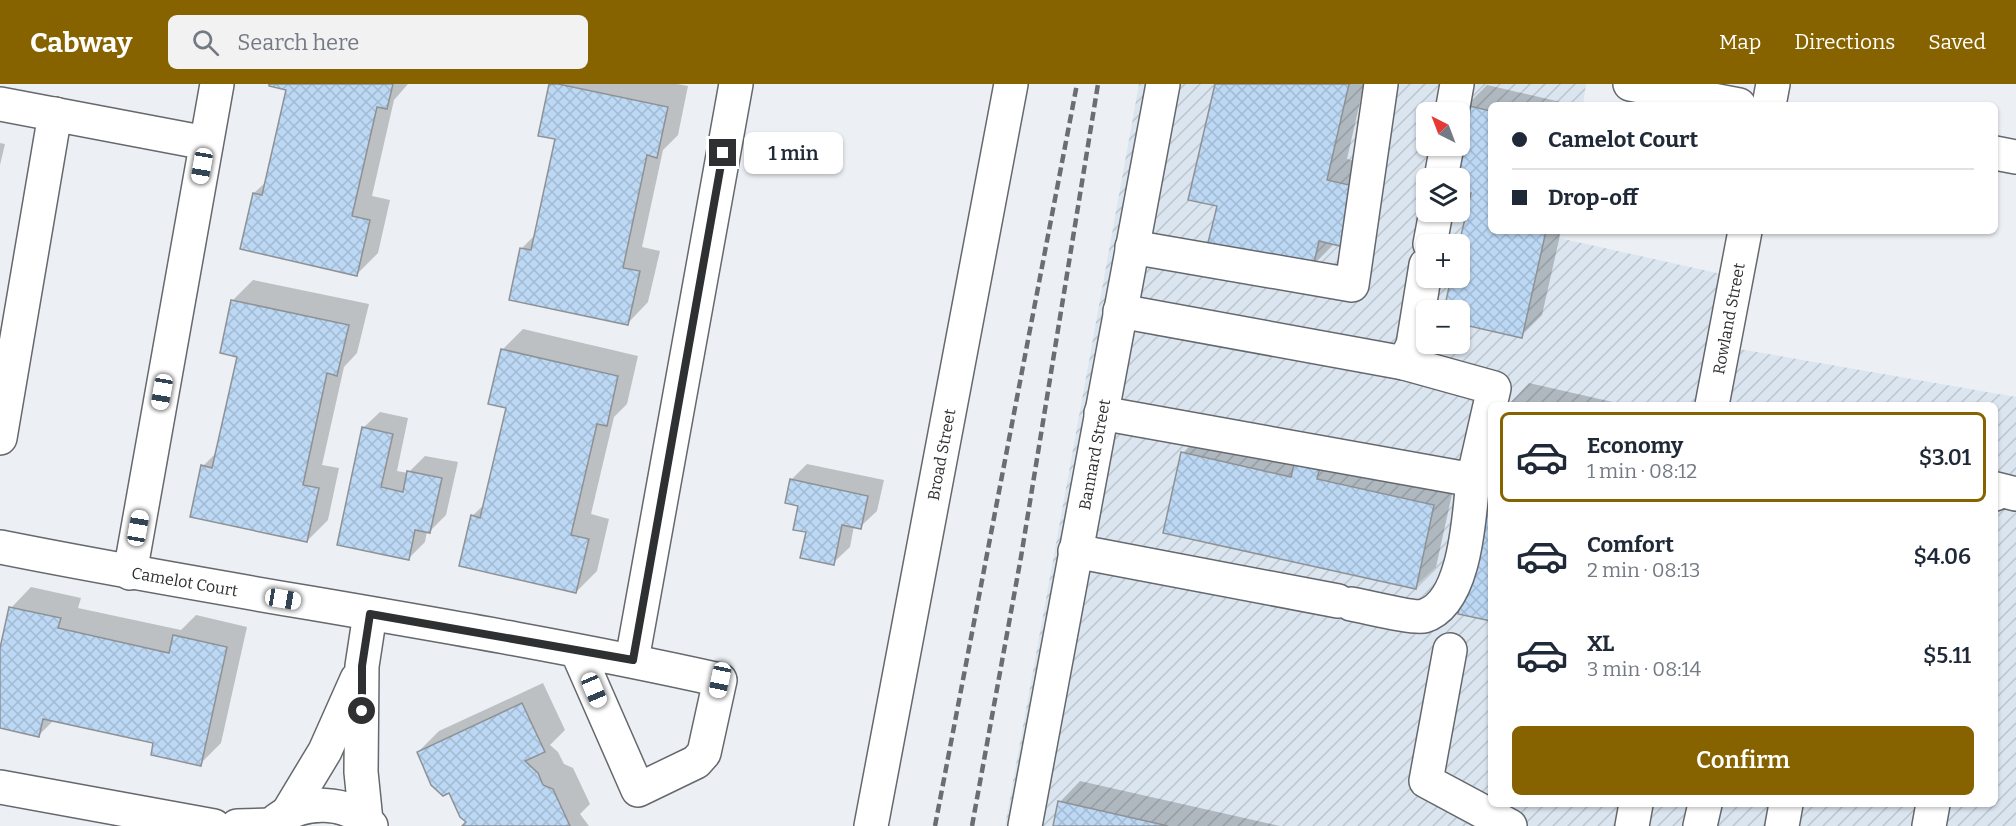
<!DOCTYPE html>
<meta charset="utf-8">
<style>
body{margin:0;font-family:Bitter,serif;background:#f2f2f3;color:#1f2937;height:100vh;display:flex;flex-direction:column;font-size:22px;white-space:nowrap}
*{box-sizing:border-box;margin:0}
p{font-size:20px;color:#747a83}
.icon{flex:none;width:33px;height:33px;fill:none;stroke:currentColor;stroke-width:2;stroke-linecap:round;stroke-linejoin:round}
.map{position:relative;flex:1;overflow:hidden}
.details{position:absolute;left:1488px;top:318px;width:510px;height:405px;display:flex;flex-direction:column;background:#fff;border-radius:9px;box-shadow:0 2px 4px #0004}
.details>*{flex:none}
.hud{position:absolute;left:1488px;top:18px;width:510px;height:132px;border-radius:9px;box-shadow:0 2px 4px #0004;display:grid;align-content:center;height:132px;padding:0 24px;background:#fff}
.needle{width:39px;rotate:318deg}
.tools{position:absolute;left:1416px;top:18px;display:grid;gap:12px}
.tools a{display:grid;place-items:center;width:54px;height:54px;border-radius:9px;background:#fff;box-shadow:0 2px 4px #0004;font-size:30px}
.end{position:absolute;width:27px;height:27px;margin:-14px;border:8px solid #2e3031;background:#fff;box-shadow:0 0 0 3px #fff}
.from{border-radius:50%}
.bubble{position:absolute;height:42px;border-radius:9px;background:#fff;box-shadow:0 2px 4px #0004;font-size:20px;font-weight:600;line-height:42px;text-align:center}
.car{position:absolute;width:18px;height:36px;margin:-18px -9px;border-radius:8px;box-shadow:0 0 4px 2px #0007;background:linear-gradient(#fff 24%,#345 0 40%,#fff 0 76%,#345 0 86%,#fff 0)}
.hud b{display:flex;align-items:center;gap:21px;height:57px;font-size:22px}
.hud b+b{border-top:2px solid #e0e1e3}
.hud i{width:15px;height:15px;background:#1f2937}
ul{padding:10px 0 0;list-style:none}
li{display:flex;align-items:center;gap:18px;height:90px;margin:0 12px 9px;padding:0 12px;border:3px solid transparent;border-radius:9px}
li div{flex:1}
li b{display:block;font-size:22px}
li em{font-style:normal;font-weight:600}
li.current{border-color:#876300}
li>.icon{width:54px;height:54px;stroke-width:1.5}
.cta{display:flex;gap:12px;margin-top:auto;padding:12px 24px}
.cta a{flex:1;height:69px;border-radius:9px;background:#876300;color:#fff;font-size:24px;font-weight:600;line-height:69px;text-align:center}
header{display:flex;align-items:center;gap:36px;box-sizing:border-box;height:84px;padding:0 30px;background:#876300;color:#fff}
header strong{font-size:28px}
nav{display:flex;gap:33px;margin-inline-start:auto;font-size:21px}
.search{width:420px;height:54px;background:#f2f2f3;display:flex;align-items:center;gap:15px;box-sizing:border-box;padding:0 21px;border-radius:9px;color:#747a83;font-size:22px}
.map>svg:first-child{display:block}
.industrial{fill:url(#industrial-furrows);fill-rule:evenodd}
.shadow{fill:#0003}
.building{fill:url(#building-cross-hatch);stroke:#8e9296;stroke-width:1.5}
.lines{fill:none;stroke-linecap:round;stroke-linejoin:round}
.minor-casing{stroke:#65686c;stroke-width:36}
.major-casing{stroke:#65686c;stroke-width:36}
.minor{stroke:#fff;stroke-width:33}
.major{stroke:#fff;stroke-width:33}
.rail{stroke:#6b6e70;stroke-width:4.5;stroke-dasharray:9 4.5;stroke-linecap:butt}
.route{stroke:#2e3031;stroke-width:8}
.labels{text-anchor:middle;stroke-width:4.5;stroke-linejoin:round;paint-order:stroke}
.street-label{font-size:16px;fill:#2e3031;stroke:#fff}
</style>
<header>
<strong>Cabway</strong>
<div class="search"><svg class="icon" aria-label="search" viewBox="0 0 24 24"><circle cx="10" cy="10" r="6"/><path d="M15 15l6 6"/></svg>Search here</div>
<nav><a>Map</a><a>Directions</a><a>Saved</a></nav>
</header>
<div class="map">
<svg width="2016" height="742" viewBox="0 0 2016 742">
<defs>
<pattern id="industrial-furrows" width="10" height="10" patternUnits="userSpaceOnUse" patternTransform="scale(1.5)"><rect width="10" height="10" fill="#dbe5ef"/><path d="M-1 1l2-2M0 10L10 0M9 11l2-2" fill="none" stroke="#bcc5cd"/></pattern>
<pattern id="building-cross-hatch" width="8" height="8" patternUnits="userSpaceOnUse" patternTransform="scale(1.5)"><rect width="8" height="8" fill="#bcd8f5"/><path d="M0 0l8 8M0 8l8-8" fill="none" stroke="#a2bad2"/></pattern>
</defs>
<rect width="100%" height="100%" fill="#ecf0f4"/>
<!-- industrial -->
<path class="industrial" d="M1139 0H1586L1583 21H1491V147H1560L1559 154 1726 191 1716 261 2016 313V742H1005ZM1426 28H1460V62H1426ZM1426 94H1460V128H1426ZM1426 160H1460V194H1426ZM1426 226H1460V260H1426ZM1491 321H1995V720H1491Z"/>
<!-- shadow -->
<g class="shadow">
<path d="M271 0H408L394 16 372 112 390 116 378 169 357 190 254 109 267 97 288 5Z"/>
<path d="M551 0H677L688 2 678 51 663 66 642 163 660 167 648 218 628 239 521 165 536 150 557 54Z"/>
<path d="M1217 0H1364L1347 75 1378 82 1333 161 1312 182 1219 121Z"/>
<path d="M1487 1 1574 21H1491V147H1561L1542 231 1521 252 1460 238V226H1445L1453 194H1460V165L1472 108 1460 105V94H1450L1460 62V52L1466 22Z"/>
<path d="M0 59 5 60 0 81Z"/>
<path d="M253 196 369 220 357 269 344 283 322 381 339 384 328 436 307 457 203 382 217 368 238 272 221 268 233 216Z"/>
<path d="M523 245 638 272 627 320 614 333 591 430 609 435 597 487 576 508 472 432 485 420 508 323 502 266Z"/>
<path d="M1529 299 1626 321H1508Z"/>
<path d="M380 328 408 334 397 387 408 389 425 372 458 378 446 431 430 447H427L425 458 409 474 339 460 363 344Z"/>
<path d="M1203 348 1454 401 1436 483 1415 503 1183 369Z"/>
<path d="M807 380 884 396 877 427 860 443 854 442 850 463 833 479 807 447 791 396Z"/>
<path d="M31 503 81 514 78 524 181 546 196 531 247 543 221 659 200 680 155 658 54 636 39 651 0 642V571L11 524Z"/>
<path d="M543 599 565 646 550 661 558 668 564 680 573 684 590 720 580 730 589 742H464L468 738 450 707 418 668 439 647Z"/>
<path d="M1080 697 1280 742H1054L1060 718Z"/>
</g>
<!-- building -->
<g class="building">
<path d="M269 0H393L387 25 377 23 352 132 370 136 357 192 240 165 253 109 262 111 286 6 269 2Z"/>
<path d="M549 0H558L668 23 657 74 647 71 623 184 640 187 628 241 509 216 520 164 531 166 555 55 538 52Z"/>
<path d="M1215 0H1349L1327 96 1358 103 1344 163 1319 157 1313 183 1208 159 1217 122 1188 116Z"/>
<path d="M1465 21 1491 27V147H1546L1522 254 1460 240V226H1444L1451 194H1460L1459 160 1471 109 1460 107V94H1448L1460 62V45Z"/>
<path d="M231 216 349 241 337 292 327 289 303 401 319 404 307 458 190 433 201 381 212 384 237 273 220 269Z"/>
<path d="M501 265 618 292 607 342 597 340 571 451 589 455 576 509 459 482 471 431 480 434 506 324 488 320Z"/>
<path d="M362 343 393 350 381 403 403 408 407 387 442 394 430 449 415 446 409 476 337 461Z"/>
<path d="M1181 368 1291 393 1294 380 1319 386 1317 395 1434 421 1416 505 1163 449Z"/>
<path d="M1491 387V537L1458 530Z"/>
<path d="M790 395 868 412 861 445 842 441 834 481 800 474 806 448 793 446 798 422 785 419Z"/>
<path d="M9 523 61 534 58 544 169 569 173 551 227 563 201 682 151 671 153 659 43 635 39 653 0 644V564Z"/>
<path d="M522 619 545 668 525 677 538 689 543 701 553 705 570 742H462L466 738 460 733 449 709 443 712 431 701 417 668Z"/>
<path d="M1058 717 1168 742H1053Z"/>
</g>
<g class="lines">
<!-- minor casing -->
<g class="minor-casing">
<g id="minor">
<path d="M1630 0 1739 21"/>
<path d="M0 20 206 59"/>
<path d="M1769 21 1773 0"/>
<path d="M1452 28 1457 0"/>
<path d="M1995 69 2016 73"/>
<path d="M1441 94 1447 62"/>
<path d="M1430 160 1436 128"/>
<path d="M1132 163 1352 201 1381 0"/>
<path d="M1120 227 1404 279 1413 261 1426 181"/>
<path id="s1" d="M1712 321 1745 147"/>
<path d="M1101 329 1473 396 1494 304 1404 279"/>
<path d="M0 354 55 30"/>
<path d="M1995 410 1996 405 2016 410"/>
<path id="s2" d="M0 463C239 511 482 543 720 596L704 669 696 678 638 706 577 567"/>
<path d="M1075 467 1338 517"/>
<path d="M130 489 217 0"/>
<path d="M1351 520C1364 522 1414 535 1424 532 1466 519 1469 432 1473 396"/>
<path d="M1450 566 1426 697 1510 742"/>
<path d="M632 576 736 0"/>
<path d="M0 703 214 742"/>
<path d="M287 730 325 667 357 595"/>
<path d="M277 736C304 716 347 715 371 742"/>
<path d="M366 737 361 688 362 582 370 530"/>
<path d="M237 742 272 741"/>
<path id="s3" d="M1025 742 1163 0"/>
<path d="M1632 742 1636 720"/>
<path d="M1700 742 1705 720"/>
<path d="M1782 742 1786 720"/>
<path d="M1929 742 1933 720"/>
</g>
</g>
<!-- major casing -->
<g class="major-casing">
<g id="major">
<path id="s4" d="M871 742 1011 0"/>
</g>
</g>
<!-- minor -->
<use href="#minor" class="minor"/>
<!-- major -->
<use href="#major" class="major"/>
<!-- rail -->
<g class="rail">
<path d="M935 742 1077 0"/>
<path d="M972 742 1021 473 1098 0"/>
</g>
</g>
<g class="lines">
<!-- route -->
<path class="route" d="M362 627V582L370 530 633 576 723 69"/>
</g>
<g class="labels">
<!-- street labels -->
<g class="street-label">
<text dy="6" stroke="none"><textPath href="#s1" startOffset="88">Rowland Street</textPath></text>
<text dy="6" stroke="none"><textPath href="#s4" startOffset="378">Broad Street</textPath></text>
<text dy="6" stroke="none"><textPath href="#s3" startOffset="378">Bannard Street</textPath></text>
<text dy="6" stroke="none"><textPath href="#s2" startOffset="188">Camelot Court</textPath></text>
</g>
</g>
</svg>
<div class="tools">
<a><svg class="needle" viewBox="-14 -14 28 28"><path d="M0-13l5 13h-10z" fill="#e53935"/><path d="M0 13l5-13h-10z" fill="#747a83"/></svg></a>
<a><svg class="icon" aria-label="layers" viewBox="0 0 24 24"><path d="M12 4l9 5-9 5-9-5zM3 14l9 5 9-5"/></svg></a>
<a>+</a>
<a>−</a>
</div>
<i class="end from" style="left:362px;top:627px"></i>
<i class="end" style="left:723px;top:69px"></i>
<div class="bubble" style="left:744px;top:48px;width:99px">1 min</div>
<i class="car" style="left:202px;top:82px;rotate:190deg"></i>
<i class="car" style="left:162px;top:308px;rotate:190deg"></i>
<i class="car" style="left:138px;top:444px;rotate:10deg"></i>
<i class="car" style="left:283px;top:515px;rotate:99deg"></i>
<i class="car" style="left:720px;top:596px;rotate:192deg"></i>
<i class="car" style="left:594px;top:606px;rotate:157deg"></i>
<div class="hud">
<b><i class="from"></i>Camelot Court</b>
<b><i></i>Drop-off</b>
</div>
<section class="details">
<ul>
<li class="current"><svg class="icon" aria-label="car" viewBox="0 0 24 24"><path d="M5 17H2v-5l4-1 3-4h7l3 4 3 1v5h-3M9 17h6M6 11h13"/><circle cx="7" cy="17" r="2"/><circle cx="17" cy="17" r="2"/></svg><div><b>Economy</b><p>1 min · 08:12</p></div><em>$3.01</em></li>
<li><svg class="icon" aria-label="car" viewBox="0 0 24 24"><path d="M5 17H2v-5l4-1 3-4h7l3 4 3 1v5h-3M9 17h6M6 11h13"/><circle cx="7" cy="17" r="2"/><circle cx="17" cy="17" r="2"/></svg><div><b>Comfort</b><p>2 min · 08:13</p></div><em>$4.06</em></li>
<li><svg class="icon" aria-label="car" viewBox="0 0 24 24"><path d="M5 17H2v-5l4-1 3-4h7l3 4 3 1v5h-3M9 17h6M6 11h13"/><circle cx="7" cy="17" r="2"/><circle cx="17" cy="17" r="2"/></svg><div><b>XL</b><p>3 min · 08:14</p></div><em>$5.11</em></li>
</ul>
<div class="cta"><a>Confirm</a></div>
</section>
</div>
